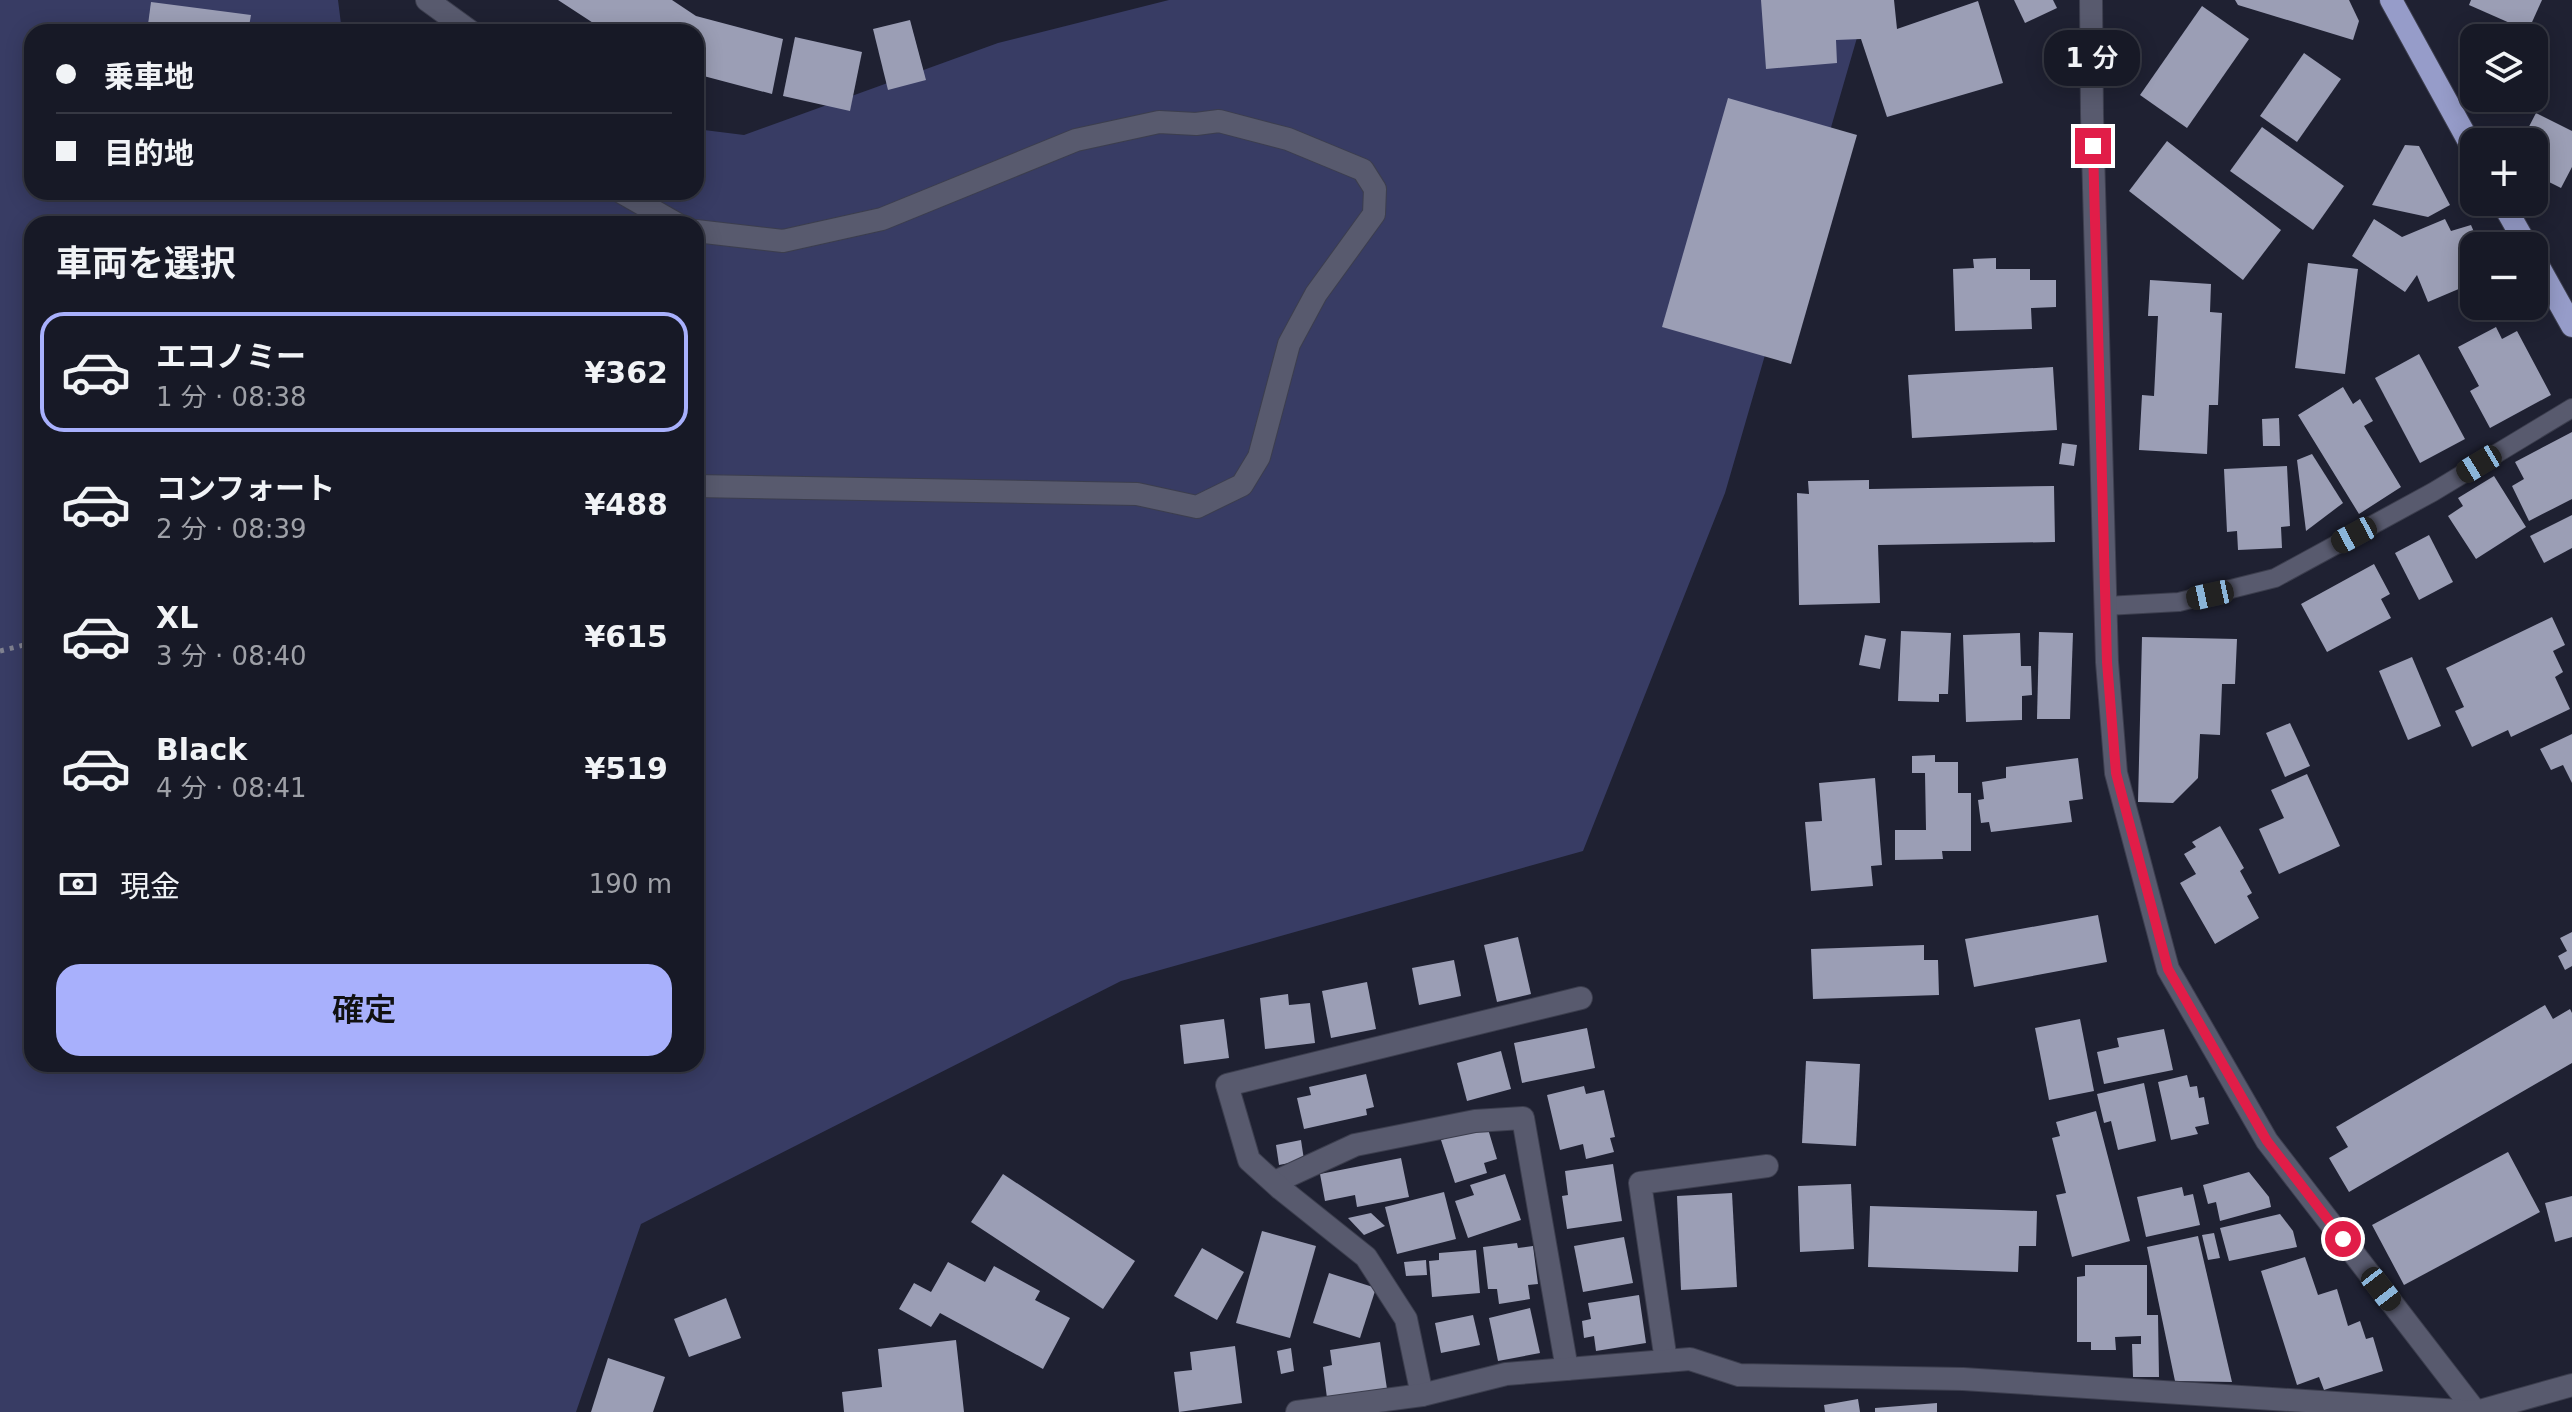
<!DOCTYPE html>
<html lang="ja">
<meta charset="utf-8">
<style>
body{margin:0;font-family:"DejaVu Sans","Noto Sans JP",sans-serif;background:#242632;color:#f1f3f6;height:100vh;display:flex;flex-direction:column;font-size:30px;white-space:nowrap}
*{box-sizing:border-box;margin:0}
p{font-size:26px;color:#9ea0a7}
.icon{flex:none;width:44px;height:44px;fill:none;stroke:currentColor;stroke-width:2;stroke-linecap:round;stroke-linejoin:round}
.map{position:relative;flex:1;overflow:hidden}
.panel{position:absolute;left:24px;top:216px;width:680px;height:856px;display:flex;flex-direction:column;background:#171926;border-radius:24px;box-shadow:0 4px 20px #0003,0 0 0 2px #363843}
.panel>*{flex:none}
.banner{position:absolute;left:24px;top:24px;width:680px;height:176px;border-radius:24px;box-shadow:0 4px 20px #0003,0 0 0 2px #363843;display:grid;align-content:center;height:176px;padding:0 32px;background:#171926}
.fabs{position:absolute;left:2460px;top:24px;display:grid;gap:16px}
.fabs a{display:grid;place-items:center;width:88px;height:88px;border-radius:16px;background:#171926;box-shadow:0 4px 20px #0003,0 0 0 2px #363843;font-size:40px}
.end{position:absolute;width:36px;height:36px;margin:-18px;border:10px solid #e11d48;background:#fff;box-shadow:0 0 0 4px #fff}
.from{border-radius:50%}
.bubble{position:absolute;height:56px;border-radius:24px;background:#171926;box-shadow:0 4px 20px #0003,0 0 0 2px #363843;font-size:26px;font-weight:600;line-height:56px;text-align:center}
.car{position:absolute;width:24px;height:48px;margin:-24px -12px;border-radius:10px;box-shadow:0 0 6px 2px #0007;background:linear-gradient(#222 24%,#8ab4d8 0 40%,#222 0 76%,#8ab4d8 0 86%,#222 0)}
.banner b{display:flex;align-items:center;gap:28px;height:76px;font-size:30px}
.banner b+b{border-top:2px solid #363843}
.banner i{width:20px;height:20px;background:#f1f3f6}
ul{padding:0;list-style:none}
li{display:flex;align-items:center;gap:24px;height:120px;margin:0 16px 12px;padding:0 16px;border:4px solid transparent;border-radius:24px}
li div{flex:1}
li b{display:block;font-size:30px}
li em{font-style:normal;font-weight:600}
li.current{border-color:#a8b0fc}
li>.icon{width:72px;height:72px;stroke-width:1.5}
h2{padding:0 32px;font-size:36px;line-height:96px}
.pay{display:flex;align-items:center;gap:20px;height:88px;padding:0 32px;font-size:30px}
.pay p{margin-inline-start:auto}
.action{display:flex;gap:16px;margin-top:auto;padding:16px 32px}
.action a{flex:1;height:92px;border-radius:24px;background:#a8b0fc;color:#111;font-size:32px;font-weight:600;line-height:92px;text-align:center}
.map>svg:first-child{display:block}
.green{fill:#383c64;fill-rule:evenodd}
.building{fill:#9b9eb5}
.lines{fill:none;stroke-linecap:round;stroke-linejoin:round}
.service-casing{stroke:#3c3e4e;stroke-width:20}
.pedestrian-casing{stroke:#3c3e4e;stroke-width:24}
.minor-casing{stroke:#3c3e4e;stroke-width:24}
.trunk-casing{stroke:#3c3e4e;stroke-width:24}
.path{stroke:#7f818f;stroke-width:5;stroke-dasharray:4 6;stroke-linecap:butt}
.service{stroke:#585a6e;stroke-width:18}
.pedestrian{stroke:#585a6e;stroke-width:22}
.minor{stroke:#585a6e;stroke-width:22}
.trunk{stroke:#969cc9;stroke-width:22}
.route{stroke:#e11d48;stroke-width:10}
</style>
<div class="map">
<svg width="2572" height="1412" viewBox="0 0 2572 1412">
<rect width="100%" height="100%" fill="#1f2132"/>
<!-- green -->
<path class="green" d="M0 0H338L342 32H32V192H696V129L744 135 998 43 1169 0H1843L1863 17 1725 493 1583 851 1121 981 641 1224 576 1412H0ZM32 224H696V1064H32Z"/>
<!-- building -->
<g class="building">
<path d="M558 0H672L696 16 783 39 772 94 696 74V32H607Z"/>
<path d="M1761 0H1894L1897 29 1978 1 2003 83 1887 117 1861 39 1836 40 1837 63 1766 69Z"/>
<path d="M2014 0H2053L2057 8 2025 23Z"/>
<path d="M2235 0H2349L2359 21 2353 40 2238 5Z"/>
<path d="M2471 0H2542L2528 31 2469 5Z"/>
<path d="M151 2 251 15 248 32H147Z"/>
<path d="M2202 6 2249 39 2187 128 2140 95Z"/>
<path d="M910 20 926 80 888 90 873 29Z"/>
<path d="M795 37 862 52 850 111 783 96Z"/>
<path d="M2304 53 2341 79 2297 142 2260 116Z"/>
<path d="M1728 98 1857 135 1791 364 1662 327Z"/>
<path d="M2536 113 2572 131V167L2561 188 2535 175 2541 164 2534 160V142H2521Z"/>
<path d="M2262 127 2344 186 2313 230 2230 171Z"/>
<path d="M2167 141 2281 230 2243 280 2129 191Z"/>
<path d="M2405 145 2419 146 2450 205 2428 217 2372 205Z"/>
<path d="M2374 219 2402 237 2445 219 2451 231 2471 225 2480 246H2474V287L2464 292 2461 288 2428 302 2417 275 2405 292 2352 256Z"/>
<path d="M1996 258V269H2030V280H2056V307L2031 308 2032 329 1955 331 1953 269 1974 268 1973 259Z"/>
<path d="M2308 263 2358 269 2345 374 2295 368Z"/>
<path d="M2150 280 2211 284 2210 312 2222 313 2218 405H2209L2207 454 2139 450 2142 395 2154 396 2158 316H2148Z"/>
<path d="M2496 327 2502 339 2517 331 2551 395 2490 428 2470 391 2479 386 2458 347Z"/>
<path d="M2419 354 2465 439 2420 463 2375 378Z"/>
<path d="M2053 367 2057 430 1912 438 1908 375Z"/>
<path d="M2343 387 2353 404 2360 399 2373 421 2364 426 2401 487 2359 514 2298 415Z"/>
<path d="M2279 418 2280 446H2263L2262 419Z"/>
<path d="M2572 432V499L2529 521 2512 486 2524 479 2515 462Z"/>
<path d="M2062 443 2077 445 2074 466 2059 464Z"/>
<path d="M2312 454 2343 503 2306 531 2297 460Z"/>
<path d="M2287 466 2290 526 2281 527 2282 548 2238 550 2237 531 2227 532 2224 469Z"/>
<path d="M2494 476 2526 527 2476 559 2448 516 2463 506 2458 498Z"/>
<path d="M1869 480V489L2054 486 2055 542 1878 545 1880 603 1799 605 1797 493 1809 494 1808 481Z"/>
<path d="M2572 515V548L2544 563 2530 536Z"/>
<path d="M2429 535 2453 582 2419 600 2395 553Z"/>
<path d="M2374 564 2390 594 2381 599 2391 618 2327 652 2301 604Z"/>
<path d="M2552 617 2565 645 2553 651 2563 672 2555 677 2570 709 2511 737 2508 730 2472 747 2455 711 2464 707 2446 668Z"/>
<path d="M1901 631 1951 633 1948 694H1939V702L1898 701Z"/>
<path d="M2039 632 2073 633 2070 719H2037Z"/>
<path d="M2020 633 2021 666H2031L2032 695 2022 696V720L1966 722 1963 635Z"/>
<path d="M1865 635 1886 639 1880 669 1859 665Z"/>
<path d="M2142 637 2237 639 2235 684H2222L2220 735 2200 734 2198 778 2173 803 2138 802Z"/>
<path d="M2412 657 2441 726 2408 740 2379 671Z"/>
<path d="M2290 723 2310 766 2285 777 2266 733Z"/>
<path d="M2572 734V783L2563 765 2551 770 2540 749Z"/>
<path d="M1935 755V762H1958V793H1971V851H1942L1943 859 1895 860V830H1926L1925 773H1912V756Z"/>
<path d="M2078 758 2083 799 2069 801 2072 822 1991 832 1989 822 1981 823 1978 800 1984 799 1982 782 2006 778V767Z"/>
<path d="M2307 774 2340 846 2279 874 2259 829 2284 818 2271 790Z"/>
<path d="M1875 778 1882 865 1871 866 1873 886 1811 891 1805 822 1822 821 1819 783Z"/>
<path d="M2220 826 2244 868 2240 871 2252 893 2247 896 2259 918 2215 944 2180 883 2196 874 2184 854 2196 847 2192 842Z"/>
<path d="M2098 915 2107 962 1974 987 1965 939Z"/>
<path d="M2572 932V966L2565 970 2558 956 2567 951 2560 938Z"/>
<path d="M1518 937 1531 994 1497 1002 1484 945Z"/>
<path d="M1924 945V960H1938L1939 995 1813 999 1811 949Z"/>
<path d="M1454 960 1461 996 1419 1005 1412 968Z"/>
<path d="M1367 982 1376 1029 1331 1038 1322 991Z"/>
<path d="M1288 994 1289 1005 1310 1003 1315 1043 1265 1049 1260 998Z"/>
<path d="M2545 1005 2553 1019 2570 1009 2572 1013V1063L2349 1192 2329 1158 2348 1147 2336 1127Z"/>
<path d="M1224 1019 1229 1058 1184 1064 1180 1025Z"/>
<path d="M2080 1019 2094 1091 2049 1100 2035 1028Z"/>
<path d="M1587 1028 1595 1068 1522 1083 1514 1043Z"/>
<path d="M2164 1029 2173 1070 2104 1084 2097 1052 2119 1047 2117 1038Z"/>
<path d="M1501 1051 1511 1089 1467 1101 1457 1063Z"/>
<path d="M1806 1061 1860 1064 1856 1146 1802 1143Z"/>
<path d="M1366 1074 1374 1107 1366 1109 1367 1115 1304 1129 1297 1098 1311 1095 1309 1087Z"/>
<path d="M2187 1075 2190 1087 2197 1086 2199 1098 2204 1097 2209 1124 2195 1127 2198 1134 2171 1140 2158 1082Z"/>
<path d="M2144 1083 2156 1141 2118 1150 2111 1121 2104 1123 2097 1094Z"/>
<path d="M1584 1086 1586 1094 1604 1090 1615 1137 1610 1138 1614 1152 1586 1159 1583 1144 1560 1150 1547 1095Z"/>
<path d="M2096 1111 2130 1241 2072 1257 2056 1195 2066 1193 2052 1138 2060 1136 2056 1122Z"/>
<path d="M1478 1128 1488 1129 1497 1159 1484 1163 1487 1173 1455 1183 1441 1140Z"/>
<path d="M1301 1140 1304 1160 1279 1165 1276 1145Z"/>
<path d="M2508 1152 2540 1212 2404 1285 2372 1225Z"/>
<path d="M1401 1158 1409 1197 1357 1207 1355 1195 1325 1201 1320 1174Z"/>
<path d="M1613 1164 1622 1221 1567 1229 1562 1196 1568 1195 1565 1171Z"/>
<path d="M2249 1172 2269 1197 2271 1207 2220 1221 2216 1202 2208 1204 2203 1185Z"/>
<path d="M1003 1174 1135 1261 1103 1309 971 1222Z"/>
<path d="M1505 1174 1521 1220 1468 1238 1455 1201 1474 1195 1470 1185Z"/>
<path d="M1851 1184 1854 1249 1800 1252 1798 1186Z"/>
<path d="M2182 1187 2184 1196 2193 1194 2200 1225 2146 1237 2137 1197Z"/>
<path d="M1444 1192 1456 1239 1397 1254 1385 1207Z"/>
<path d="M1732 1193 1737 1287 1681 1290 1677 1196Z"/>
<path d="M2572 1196V1237L2555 1242 2545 1203Z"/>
<path d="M1870 1206 2037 1211 2036 1246H2019L2018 1272 1868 1267Z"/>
<path d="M1371 1213 1385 1226 1364 1235 1348 1218Z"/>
<path d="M2280 1214 2293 1231 2297 1247 2229 1261 2220 1228Z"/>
<path d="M1262 1231 1316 1246 1290 1338 1236 1323Z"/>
<path d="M2214 1233 2220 1258 2208 1260 2202 1235Z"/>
<path d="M2198 1236 2232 1382 2175 1381 2147 1247Z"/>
<path d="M1624 1237 1633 1283 1583 1292 1574 1246Z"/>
<path d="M1517 1243 1518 1248 1533 1246 1538 1284 1528 1285 1530 1299 1499 1304 1497 1289H1488L1483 1247Z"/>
<path d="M1202 1248 1244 1272 1217 1320 1174 1296Z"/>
<path d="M1476 1250 1480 1293 1432 1297 1429 1261 1439 1260V1253Z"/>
<path d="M2305 1257 2318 1295 2337 1289 2348 1326 2360 1321 2366 1339 2373 1337 2383 1371 2324 1390 2319 1377 2297 1385 2261 1271Z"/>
<path d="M1426 1260 1427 1275 1406 1276 1404 1262Z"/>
<path d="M948 1262 985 1282 994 1266 1040 1291 1035 1300 1070 1318 1043 1369 940 1313 931 1327 899 1309 914 1283 931 1292Z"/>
<path d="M2085 1265H2147V1315H2158L2159 1377H2133L2132 1344H2141V1336L2115 1337 2116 1350H2091V1342H2077V1277L2085 1276Z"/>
<path d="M1329 1273 1376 1288 1360 1338 1313 1323Z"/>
<path d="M1639 1295 1646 1343 1596 1351 1594 1336 1584 1338 1582 1321 1591 1319 1588 1303Z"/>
<path d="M726 1298 741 1338 689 1357 674 1319Z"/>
<path d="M1530 1308 1540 1353 1498 1361 1489 1318Z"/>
<path d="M1473 1315 1480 1345 1441 1353 1435 1323Z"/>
<path d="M956 1340 964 1412H844L842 1392 882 1387 878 1349Z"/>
<path d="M1380 1342 1387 1389 1327 1398 1323 1367 1332 1365 1330 1350Z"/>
<path d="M1235 1346 1242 1403 1179 1412 1174 1372 1192 1370 1190 1352Z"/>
<path d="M1291 1348 1294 1371 1281 1374 1277 1351Z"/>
<path d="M608 1358 665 1377 653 1412H591Z"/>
<path d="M1858 1399 1860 1412H1825L1824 1405Z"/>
<path d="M1937 1403V1412H1875V1408Z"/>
</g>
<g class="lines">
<!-- service casing -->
<g class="service-casing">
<path id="service" d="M2106 606 2179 602 2275 578 2433 492 2572 408"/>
</g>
<!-- pedestrian casing -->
<g class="pedestrian-casing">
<g id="pedestrian">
<path d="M427 0 471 32"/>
<path d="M621 192 677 224"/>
<path d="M696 231 783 241 882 219 1076 140 1159 122 1196 124 1219 121 1288 139 1363 170 1375 189 1374 214 1316 294 1289 344 1259 457 1242 485 1197 507 1137 494 696 486"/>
</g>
</g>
<!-- minor casing -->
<g class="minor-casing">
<g id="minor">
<path d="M2091 0 2092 115 2107 662 2116 773 2168 969 2267 1141 2476 1412"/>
<path d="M1275 1182 1355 1145 1475 1121 1523 1118 1567 1369"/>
<path d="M1666 1361 1640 1183 1767 1166"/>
<path d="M1422 1395 1406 1319 1366 1257 1281 1189 1249 1160 1227 1085 1581 998"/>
<path d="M1297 1412 1422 1395 1506 1374 1690 1359 1739 1375 1963 1379 2476 1412 2572 1385"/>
</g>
</g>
<!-- trunk casing -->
<g class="trunk-casing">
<g id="trunk">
<path d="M2391 0 2474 151"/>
<path d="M2502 202 2527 246"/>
<path d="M2534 258 2572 326"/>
</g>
</g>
<!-- path -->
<path class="path" d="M0 651 32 643"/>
<!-- service -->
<use href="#service" class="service"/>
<!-- pedestrian -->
<use href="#pedestrian" class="pedestrian"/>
<!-- minor -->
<use href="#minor" class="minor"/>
<!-- trunk -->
<use href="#trunk" class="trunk"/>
</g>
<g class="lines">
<!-- route -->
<path class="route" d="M2093 146 2107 662 2116 773 2168 969 2267 1141 2343 1239"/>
</g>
</svg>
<div class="fabs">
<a><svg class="icon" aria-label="layers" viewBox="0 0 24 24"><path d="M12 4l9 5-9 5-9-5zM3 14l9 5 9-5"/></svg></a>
<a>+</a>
<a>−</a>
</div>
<i class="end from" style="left:2343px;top:1239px"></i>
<i class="end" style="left:2093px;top:146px"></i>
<div class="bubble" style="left:2044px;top:30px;width:96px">1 分</div>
<i class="car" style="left:2479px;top:464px;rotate:239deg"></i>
<i class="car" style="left:2354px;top:535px;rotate:242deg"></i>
<i class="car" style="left:2210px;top:595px;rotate:258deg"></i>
<i class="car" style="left:2381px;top:1289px;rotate:142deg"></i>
<div class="banner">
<b><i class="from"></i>乗車地</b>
<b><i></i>目的地</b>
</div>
<section class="panel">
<h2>車両を選択</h2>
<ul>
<li class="current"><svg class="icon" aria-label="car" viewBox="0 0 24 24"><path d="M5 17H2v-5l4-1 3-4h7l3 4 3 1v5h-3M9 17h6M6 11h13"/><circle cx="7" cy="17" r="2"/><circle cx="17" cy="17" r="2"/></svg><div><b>エコノミー</b><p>1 分 · 08:38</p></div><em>¥362</em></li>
<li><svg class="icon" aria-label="car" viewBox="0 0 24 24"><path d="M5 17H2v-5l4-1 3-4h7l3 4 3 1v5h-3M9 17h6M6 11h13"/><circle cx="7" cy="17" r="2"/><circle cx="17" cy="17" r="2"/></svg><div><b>コンフォート</b><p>2 分 · 08:39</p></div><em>¥488</em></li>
<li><svg class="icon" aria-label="car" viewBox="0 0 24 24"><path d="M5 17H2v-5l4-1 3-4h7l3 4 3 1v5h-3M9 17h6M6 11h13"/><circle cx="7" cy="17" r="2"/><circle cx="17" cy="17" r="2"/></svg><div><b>XL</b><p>3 分 · 08:40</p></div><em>¥615</em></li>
<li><svg class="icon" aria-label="car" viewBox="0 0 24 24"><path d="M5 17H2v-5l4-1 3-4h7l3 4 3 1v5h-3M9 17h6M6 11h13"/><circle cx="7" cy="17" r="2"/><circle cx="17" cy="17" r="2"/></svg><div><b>Black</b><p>4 分 · 08:41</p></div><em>¥519</em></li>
</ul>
<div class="pay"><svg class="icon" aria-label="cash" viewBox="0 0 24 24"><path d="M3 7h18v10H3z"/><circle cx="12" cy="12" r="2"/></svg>現金<p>190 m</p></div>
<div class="action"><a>確定</a></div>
</section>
</div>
